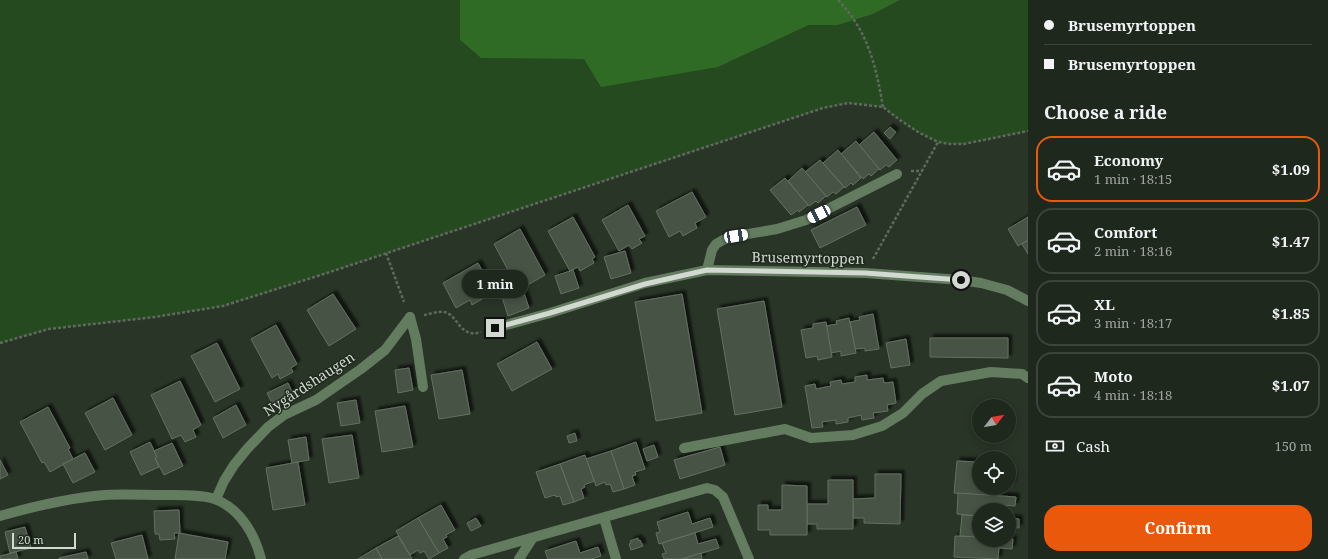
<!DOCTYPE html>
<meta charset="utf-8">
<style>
body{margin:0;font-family:"Noto Serif",serif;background:#273026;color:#f1f3f6;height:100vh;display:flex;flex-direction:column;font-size:15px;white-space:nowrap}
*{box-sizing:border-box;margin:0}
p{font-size:13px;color:#a1a6a4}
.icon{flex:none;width:22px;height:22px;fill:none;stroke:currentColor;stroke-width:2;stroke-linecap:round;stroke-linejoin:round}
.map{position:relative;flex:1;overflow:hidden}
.drawer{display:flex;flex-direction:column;background:#1f281d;width:300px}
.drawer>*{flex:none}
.guide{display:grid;align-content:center;height:88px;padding:0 16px;background:#1f281d}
.needle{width:26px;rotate:59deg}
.fabs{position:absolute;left:972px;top:399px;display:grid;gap:8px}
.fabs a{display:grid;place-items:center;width:44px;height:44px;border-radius:50%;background:#1f281d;box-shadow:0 2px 10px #0003,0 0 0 1px #3c443b;font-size:20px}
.scale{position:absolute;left:12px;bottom:10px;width:64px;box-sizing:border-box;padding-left:4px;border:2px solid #d2d9d1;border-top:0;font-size:11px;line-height:14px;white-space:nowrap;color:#d2d9d1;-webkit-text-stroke:3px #1f2b1d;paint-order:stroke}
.end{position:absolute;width:18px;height:18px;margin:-9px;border:5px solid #d2d9d1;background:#111;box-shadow:0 0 0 2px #111}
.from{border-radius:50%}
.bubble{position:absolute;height:28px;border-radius:14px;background:#1f281d;box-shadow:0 2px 10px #0003,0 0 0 1px #3c443b;font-size:13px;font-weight:700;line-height:28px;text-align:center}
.car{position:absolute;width:12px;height:24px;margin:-12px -6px;border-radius:5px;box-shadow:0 0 3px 1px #0007;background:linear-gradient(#fff 24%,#345 0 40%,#fff 0 76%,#345 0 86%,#fff 0)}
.guide b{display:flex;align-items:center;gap:14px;height:38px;font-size:15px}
.guide b+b{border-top:1px solid #3c443b}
.guide i{width:10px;height:10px;background:#f1f3f6}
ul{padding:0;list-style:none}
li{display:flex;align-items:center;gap:12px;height:66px;margin:0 8px 6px;padding:0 8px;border:2px solid #3c443b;border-radius:16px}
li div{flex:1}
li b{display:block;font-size:15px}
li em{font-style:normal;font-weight:700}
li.active{border-color:#ea580c}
li>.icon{width:36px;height:36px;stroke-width:1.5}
h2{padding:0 16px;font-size:18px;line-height:48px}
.pay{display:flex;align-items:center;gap:10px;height:44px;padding:0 16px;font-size:15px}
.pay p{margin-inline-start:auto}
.button{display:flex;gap:8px;margin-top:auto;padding:8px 16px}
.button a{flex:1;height:46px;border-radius:16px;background:#ea580c;color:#fff;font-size:16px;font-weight:700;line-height:46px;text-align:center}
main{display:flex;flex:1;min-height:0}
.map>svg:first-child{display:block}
.green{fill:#264a20}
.forest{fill:#306b26}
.building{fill:#465344;stroke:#637161;filter:url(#shadow)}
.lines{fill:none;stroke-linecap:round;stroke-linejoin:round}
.path{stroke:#5f695d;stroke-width:2.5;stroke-dasharray:3 2;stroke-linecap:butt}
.minor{stroke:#637c5f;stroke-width:10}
.route{stroke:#d2d9d1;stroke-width:5}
.labels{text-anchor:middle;stroke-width:3;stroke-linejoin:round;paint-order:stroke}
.street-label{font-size:14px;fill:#d2d9d1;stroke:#1f2b1d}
</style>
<main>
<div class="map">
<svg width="1028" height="559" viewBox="0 0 1028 559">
<defs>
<filter id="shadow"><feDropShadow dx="3.5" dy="-3.5" stdDeviation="1" flood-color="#0009"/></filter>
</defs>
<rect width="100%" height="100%" fill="#293527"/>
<!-- green -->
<path class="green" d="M0 0H460V40L481 58 584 59 718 67 809 25H838L873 14 900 0H1028V131L964 144H950L938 142 918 132 900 120 883 107 848 103 823 108 327 273 223 306 155 317 49 329 0 343Z"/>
<!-- forest -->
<path class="forest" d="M460 0H900L873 14 838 25H809L718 67 601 87 584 59 481 58 460 40Z"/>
<!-- building -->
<g class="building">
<path d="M890 127 896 132 890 139 884 133Z"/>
<path d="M874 132 897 160 889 167 886 165 880 170 859 145Z"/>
<path d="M856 141 879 169 871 176 869 174 863 179 841 154Z"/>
<path d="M838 150 861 178 853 185 851 183 845 188 823 163Z"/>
<path d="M820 160 844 187 836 194 833 192 827 197 805 172Z"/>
<path d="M802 168 826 196 818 203 816 201 809 206 788 181Z"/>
<path d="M785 178 808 205 799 212 798 210 791 215 770 190Z"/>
<path d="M692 192 706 217 695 223 697 228 683 236 680 231 669 237 656 211Z"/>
<path d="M628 205 645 236 639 239 642 243 632 249 629 245 619 251 602 220Z"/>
<path d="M857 207 866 225 820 248 811 230Z"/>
<path d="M573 217 595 257 592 259 594 263 580 271 578 267 570 271 548 231Z"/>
<path d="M1028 217V240L1018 246 1008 229Z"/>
<path d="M520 229 545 275 519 290 516 285 507 289 500 276 509 272 494 244Z"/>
<path d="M1028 240V254L1022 244Z"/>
<path d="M625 251 631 273 611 279 604 257Z"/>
<path d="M478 263 492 289 482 294 484 298 472 305 470 300 456 308 443 283Z"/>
<path d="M573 270 579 288 561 294 555 276Z"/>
<path d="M523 290 529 308 508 316 502 297Z"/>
<path d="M333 294 356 329 329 346 307 310Z"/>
<path d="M682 294 702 413 656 421 635 302Z"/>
<path d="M764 301 782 407 735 415 717 309Z"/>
<path d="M873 314 879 349 865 351V348L855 349 850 322 860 320 859 317Z"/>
<path d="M849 318 856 353 841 356V351L831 353 826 326 837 324 836 321Z"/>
<path d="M826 322 832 357 818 360 817 356 806 358 801 330 813 328V324Z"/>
<path d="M276 325 297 364 291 368 293 372 280 379 278 374 272 378 251 339Z"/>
<path d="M930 338H1008V358L930 357Z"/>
<path d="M906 339 910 365 891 368 886 343Z"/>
<path d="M537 342 552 369 512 391 497 364Z"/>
<path d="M217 343 240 389 215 402 191 356Z"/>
<path d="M409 368 413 390 398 393 395 370Z"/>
<path d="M462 370 470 414 439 419 431 375Z"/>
<path d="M867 375V380L883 378 884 383 893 382 896 403 887 405 888 411 873 413 874 418 862 420 861 415 848 418V422L836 424V420L822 422 823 427 812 428 805 386 815 384 816 389 831 386 830 382 841 380 842 384 855 382V377Z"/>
<path d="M180 381 201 425 193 430 196 437 185 442 181 435 172 439 151 395Z"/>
<path d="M288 383 294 396 274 407 267 393Z"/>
<path d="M113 398 132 435 105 450 85 413Z"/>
<path d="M356 400 360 423 341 426 337 403Z"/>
<path d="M236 405 246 425 223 438 213 418Z"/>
<path d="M405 406 413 447 382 452 375 411Z"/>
<path d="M48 407 70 448 68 449 73 459 50 472 44 462 42 463 20 422Z"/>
<path d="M575 433 577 441 569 443 567 436Z"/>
<path d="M352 435 359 478 329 483 322 439Z"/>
<path d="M306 437 309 460 292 463 288 440Z"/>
<path d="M150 442 157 457 155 458 159 467 141 475 130 452Z"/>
<path d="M636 442 645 469 635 472 636 475 632 476 635 485 624 489 611 451Z"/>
<path d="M172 443 183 466 164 475 155 458 157 457 154 451Z"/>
<path d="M654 445 658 457 647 461 643 449Z"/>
<path d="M720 447 725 465 680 479 674 460Z"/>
<path d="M611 451 624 489 613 492 610 484 606 485 605 482 596 486 586 459Z"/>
<path d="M85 453 95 472 73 483 63 464Z"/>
<path d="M585 455 594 481 584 485 585 487 581 489 584 498 574 502 560 464Z"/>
<path d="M0 460 8 475 0 479Z"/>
<path d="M957 461 979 462V488H998L997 496 954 493Z"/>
<path d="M298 462 305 505 273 510 266 468Z"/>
<path d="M560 464 574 502 563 505 560 496 556 497 555 495 545 498 536 472Z"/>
<path d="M875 474H901L900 524 864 523V518H853V499L875 498Z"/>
<path d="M1009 475H1013L1012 485H1009Z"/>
<path d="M828 480H853V529H817V524H807V504H828Z"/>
<path d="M782 485 807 486V535H770V530H758V505H768V510H782Z"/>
<path d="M958 493 1016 497 1015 506 1002 505V510H979V516L957 514Z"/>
<path d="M441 505 455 530 446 535 447 537 443 539 448 548 439 553 418 518Z"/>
<path d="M179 510 180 533H174L175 539 160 540 159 534H155L154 511Z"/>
<path d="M688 512 692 524 710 518 713 527 659 544 656 533 660 532 657 522Z"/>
<path d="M962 515 979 516V537L960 536Z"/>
<path d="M418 518 439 553 429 559 424 551 420 553 418 550 410 555 396 531Z"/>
<path d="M476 518 481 526 471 531 467 523Z"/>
<path d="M1009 518 1019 519V528L1009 527Z"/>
<path d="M25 527 31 548 10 553 5 532Z"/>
<path d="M179 533 228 542 225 559H175Z"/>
<path d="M695 533 698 544 716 539 719 548 682 559H664L662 554 666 553 662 543Z"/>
<path d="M142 535 148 559H116L111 543Z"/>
<path d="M398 536 412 559H382L376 548Z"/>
<path d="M955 536 979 537V540L1013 539 1012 549 999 548 998 559 954 557Z"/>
<path d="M638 538V541L640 540 643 546 631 550 629 544 631 543 630 541Z"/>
<path d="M576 541 580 553 598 547 601 556 592 559H548L545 551Z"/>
<path d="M376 548 382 559H358Z"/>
<path d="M16 552 18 559H0V556Z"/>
<path d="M86 552 88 559H59V558Z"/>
<path d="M701 553 702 559H682Z"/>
</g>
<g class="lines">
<!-- path -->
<g class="path">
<path d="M838 0C868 31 876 66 883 107"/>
<path d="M911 171H922"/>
<path d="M386 253 404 302"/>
<path d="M873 259 938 142"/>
<path d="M424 315C430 314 438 311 444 312 458 314 459 339 481 332"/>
<path d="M0 343 49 329 155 317 223 306 327 273 823 108 848 103 883 107 900 120 918 132 938 142 950 144H964L1028 131"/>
</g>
<!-- minor -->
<g class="minor">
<path d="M707 270 712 250 716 244 723 240 736 236 777 229 806 220 897 174"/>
<path d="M410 317 416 339 423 387"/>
<path d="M495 328 550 313 645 283 707 270 865 273 961 280 981 283 1007 290 1028 301"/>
<path d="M684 448 785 429 811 438 853 435 882 426 903 413 922 394 941 381 991 372 1022 374 1028 378"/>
<path d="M216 499 224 481 234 465 247 449 268 427 284 415 316 400 361 369 385 350 410 317"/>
<path d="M0 516C35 506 68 498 105 495 124 494 144 495 163 495 177 495 204 494 217 500 241 510 255 535 261 559"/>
<path d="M604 518 616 559"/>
<path d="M464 559 471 555 707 488 715 490 723 497 749 559"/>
<path d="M519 559 532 539"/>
</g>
</g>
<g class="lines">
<!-- route -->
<path class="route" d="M495 328 550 313 645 284 707 270 865 273 961 280"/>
</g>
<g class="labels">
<!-- street labels -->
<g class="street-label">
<text transform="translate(808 258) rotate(1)" y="5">Brusemyrtoppen</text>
<text transform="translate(309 384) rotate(-33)" y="5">Nygårdshaugen</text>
</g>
</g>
</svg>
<div class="fabs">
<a><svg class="needle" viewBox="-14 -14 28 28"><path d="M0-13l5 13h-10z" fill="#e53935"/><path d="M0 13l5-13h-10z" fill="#a1a6a4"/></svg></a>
<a><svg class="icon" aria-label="locate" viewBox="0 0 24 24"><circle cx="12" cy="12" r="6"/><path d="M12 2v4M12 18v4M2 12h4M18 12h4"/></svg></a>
<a><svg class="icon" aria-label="layers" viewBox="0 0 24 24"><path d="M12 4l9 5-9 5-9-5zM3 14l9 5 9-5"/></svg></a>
</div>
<div class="scale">20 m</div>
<i class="end from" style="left:961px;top:280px"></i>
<i class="end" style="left:495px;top:328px"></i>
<div class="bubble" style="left:462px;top:270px;width:66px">1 min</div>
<i class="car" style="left:819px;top:214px;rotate:243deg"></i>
<i class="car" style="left:736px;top:236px;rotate:81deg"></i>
</div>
<section class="drawer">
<div class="guide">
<b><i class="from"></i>Brusemyrtoppen</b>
<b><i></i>Brusemyrtoppen</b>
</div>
<h2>Choose a ride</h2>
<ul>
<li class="active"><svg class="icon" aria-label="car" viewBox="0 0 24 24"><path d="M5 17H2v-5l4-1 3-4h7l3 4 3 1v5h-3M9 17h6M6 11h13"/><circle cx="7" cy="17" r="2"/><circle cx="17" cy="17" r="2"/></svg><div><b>Economy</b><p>1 min · 18:15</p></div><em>$1.09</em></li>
<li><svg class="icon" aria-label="car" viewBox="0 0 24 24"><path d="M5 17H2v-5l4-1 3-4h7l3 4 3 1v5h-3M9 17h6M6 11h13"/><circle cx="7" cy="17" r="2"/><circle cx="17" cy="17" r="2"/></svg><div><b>Comfort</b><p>2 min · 18:16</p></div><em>$1.47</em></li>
<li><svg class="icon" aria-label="car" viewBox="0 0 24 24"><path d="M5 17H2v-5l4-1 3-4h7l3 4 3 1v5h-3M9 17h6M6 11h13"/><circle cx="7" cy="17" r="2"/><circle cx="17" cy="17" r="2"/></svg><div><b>XL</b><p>3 min · 18:17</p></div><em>$1.85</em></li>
<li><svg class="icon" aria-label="car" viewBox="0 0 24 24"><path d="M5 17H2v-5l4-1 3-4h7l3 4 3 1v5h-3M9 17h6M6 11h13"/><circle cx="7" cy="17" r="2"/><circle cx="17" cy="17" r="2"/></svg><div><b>Moto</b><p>4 min · 18:18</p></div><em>$1.07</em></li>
</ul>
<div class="pay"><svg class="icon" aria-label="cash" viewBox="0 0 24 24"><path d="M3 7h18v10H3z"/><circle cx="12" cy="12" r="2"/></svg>Cash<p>150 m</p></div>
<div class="button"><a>Confirm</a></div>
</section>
</main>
